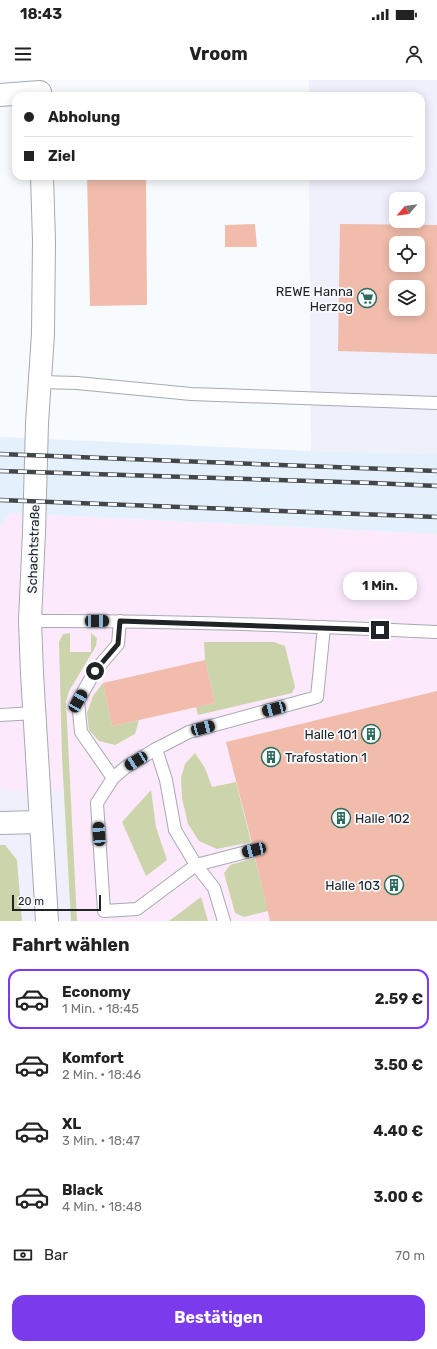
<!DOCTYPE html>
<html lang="de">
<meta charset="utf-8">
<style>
body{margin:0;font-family:Rubik,sans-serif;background:#f6f6f6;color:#222;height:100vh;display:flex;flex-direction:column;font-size:15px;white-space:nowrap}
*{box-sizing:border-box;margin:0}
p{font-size:13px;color:#767676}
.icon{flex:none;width:22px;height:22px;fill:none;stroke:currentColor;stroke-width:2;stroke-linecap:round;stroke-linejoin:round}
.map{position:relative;height:841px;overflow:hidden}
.side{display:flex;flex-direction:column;background:#fff;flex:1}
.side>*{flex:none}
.top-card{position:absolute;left:12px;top:12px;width:413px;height:88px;border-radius:12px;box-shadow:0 2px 10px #0003;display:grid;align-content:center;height:88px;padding:0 12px;background:#fff}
.needle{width:26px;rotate:241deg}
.controls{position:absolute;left:389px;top:112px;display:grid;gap:8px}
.controls a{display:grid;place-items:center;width:36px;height:36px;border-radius:8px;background:#fff;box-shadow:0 2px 10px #0003;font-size:20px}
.scale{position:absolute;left:12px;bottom:10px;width:89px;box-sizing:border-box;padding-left:4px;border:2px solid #212426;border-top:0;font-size:11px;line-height:14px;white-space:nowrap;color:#212426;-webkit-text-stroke:3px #f8fbfe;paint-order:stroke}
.end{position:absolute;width:18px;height:18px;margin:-9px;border:5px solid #212426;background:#fff;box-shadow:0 0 0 2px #fff}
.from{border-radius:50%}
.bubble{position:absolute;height:28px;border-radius:12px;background:#fff;box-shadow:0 2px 10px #0003;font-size:13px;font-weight:700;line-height:28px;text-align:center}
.car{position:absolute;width:12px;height:24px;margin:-12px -6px;border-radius:5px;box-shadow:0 0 3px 1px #0007;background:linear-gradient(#222 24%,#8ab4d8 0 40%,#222 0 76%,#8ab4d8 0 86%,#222 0)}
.top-card b{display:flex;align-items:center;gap:14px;height:38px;font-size:15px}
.top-card b+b{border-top:1px solid #e0e0e0}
.top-card i{width:10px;height:10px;background:#222}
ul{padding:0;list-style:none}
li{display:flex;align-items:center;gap:12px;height:60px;margin:0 8px 6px;padding:0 4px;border:2px solid transparent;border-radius:12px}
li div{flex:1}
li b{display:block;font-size:15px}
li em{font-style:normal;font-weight:700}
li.selected{border-color:#7c3aed}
li>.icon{width:36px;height:36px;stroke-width:1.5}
h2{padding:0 12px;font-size:18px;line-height:48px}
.pay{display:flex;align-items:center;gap:10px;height:44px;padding:0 12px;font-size:15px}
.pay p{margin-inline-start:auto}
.primary-button{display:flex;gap:8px;margin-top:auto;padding:8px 12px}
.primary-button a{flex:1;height:46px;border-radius:12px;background:#7c3aed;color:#fff;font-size:16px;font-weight:700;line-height:46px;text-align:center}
.status{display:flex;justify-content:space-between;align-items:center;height:28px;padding:0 20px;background:#fff;direction:ltr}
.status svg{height:11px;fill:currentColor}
header{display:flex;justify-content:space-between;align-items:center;height:52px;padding:0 12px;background:#fff;font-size:18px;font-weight:700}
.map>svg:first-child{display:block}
.commercial{fill:#f0effc;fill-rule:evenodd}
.industrial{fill:#fceafc}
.built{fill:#e4f0fc}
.green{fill:#cbd4aa}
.building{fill:#f1bcab;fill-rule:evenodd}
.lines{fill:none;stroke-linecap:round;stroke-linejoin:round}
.lane-casing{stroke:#a5aab1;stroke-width:14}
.street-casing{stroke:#a5aab1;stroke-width:24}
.lane{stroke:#fff;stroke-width:12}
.street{stroke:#fff;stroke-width:22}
.rail-casing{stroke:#434648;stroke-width:4.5}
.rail{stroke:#f8fbfe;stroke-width:3;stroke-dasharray:9;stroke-linecap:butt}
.route{stroke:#212426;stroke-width:5}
.labels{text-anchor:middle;stroke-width:3.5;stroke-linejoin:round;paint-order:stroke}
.poi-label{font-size:13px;fill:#212426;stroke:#f8fbfe;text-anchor:end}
.street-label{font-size:13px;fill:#212426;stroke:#f8fbfe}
</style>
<div class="status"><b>18:43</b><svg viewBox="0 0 49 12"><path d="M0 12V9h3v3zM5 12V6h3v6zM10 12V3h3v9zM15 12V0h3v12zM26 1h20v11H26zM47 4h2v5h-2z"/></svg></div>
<header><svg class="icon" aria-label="menu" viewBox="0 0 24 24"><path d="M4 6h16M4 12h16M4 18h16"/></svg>Vroom<svg class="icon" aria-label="person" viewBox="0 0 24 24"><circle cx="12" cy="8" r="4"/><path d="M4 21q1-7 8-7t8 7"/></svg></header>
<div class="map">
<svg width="437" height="841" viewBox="0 0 437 841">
<rect width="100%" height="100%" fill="#f8fbfe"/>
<!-- commercial -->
<g class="commercial">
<path d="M309 0H437V374L311 371 309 96H421V16H309ZM396 119H418V141H396ZM396 163H418V185H396ZM396 207H418V229H396Z"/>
<path d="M0 707 11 711 66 710 74 841H0Z"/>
</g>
<!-- industrial -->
<path class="industrial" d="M11 433 437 454V841H74L66 711H11L0 707V446Z"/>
<!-- built -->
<path class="built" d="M0 357 311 371 437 374V454L11 433 0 446Z"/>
<!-- green -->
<g class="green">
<path d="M70 553V572H91V553L97 558 96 566 69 611 66 622 77 841H71L62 677 59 562 63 554Z"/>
<path d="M204 562H274L285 566 295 607 292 613 198 635 196 627 215 623 205 580Z"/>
<path d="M103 603 112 646 139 640 135 654 115 665 99 661 89 650 87 633 93 616Z"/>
<path d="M195 673 205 688 212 707 236 702 251 762 217 769 199 761 188 744 182 718 181 698 185 684Z"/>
<path d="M151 710 156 747 167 780 146 796 122 742Z"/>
<path d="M0 765H5L17 780 22 841H0Z"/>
<path d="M255 778 268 831 244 837 235 833 224 793 230 785Z"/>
<path d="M201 817 208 841H169Z"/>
</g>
<!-- building -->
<g class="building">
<path d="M87 96H146L147 225 90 226Z"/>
<path d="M255 144 257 167H225V145Z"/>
<path d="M340 144 437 145V274L338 271ZM396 163H418V185H396ZM396 207H418V229H396Z"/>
<path d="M205 580 215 623 112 646 103 603Z"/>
<path d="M437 611V841H270L255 777 260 775 261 769 260 765 256 763H252L226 662Z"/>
</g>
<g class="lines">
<!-- lane casing -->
<g class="lane-casing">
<g id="lane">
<path d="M40 302 77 303 191 314 437 323"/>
<path d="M30 541C166 540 302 546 437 552"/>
<path d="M120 541 118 564 95 591 78 621 81 652 113 698 126 687 156 669"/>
<path d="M0 635 35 633"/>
<path d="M113 698 97 723 104 831 137 829 196 785 175 750 166 700 156 669 189 652 317 617 324 547"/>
<path d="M224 841 214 808 196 785 254 770"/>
</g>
</g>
<!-- street casing -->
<g class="street-casing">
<g id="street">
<path d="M0 15 40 12"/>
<path d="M42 96 44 161 43 254 37 343 34 452 30 541 32 594 47 841"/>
<path d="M0 743 40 742"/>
</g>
</g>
<!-- lane -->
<use href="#lane" class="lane"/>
<!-- street -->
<use href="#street" class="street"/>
<!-- rail casing -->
<g class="rail-casing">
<g id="rail">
<path d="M0 374 437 391"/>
<path d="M0 391 373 403 437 406"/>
<path d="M0 420 437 437"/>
</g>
</g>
<!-- rail -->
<use href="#rail" class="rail"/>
</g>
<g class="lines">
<!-- route -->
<path class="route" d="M95 591 118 564 120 541 380 550"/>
</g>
<!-- icons -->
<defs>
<g id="supermarket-ring" transform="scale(1)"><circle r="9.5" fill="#f8fbfe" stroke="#2d6d5b" stroke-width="1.5"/><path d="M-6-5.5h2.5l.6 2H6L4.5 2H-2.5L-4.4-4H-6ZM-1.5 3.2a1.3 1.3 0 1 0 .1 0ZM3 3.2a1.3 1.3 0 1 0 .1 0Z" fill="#2d6d5b"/></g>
<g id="building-ring" transform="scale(1)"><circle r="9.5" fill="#f8fbfe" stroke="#2d6d5b" stroke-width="1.5"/><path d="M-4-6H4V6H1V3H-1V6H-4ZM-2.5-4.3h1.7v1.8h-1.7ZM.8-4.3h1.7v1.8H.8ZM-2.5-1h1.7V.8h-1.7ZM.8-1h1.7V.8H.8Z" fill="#2d6d5b"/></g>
</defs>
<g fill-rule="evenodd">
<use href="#supermarket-ring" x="367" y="218"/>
<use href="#building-ring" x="371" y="654"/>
<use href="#building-ring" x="271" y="677"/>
<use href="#building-ring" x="341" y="738"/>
<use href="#building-ring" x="394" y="805"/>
</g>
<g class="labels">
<!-- poi labels -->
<g class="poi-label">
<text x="353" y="216">REWE Hanna<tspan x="353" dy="15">Herzog</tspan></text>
<text x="357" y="659">Halle 101</text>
<text x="285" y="682" text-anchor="start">Trafostation 1</text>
<text x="355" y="743" text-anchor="start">Halle 102</text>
<text x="380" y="810">Halle 103</text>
</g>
<!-- street labels -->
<g class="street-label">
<text transform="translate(33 469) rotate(-88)" y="5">Schachtstraße</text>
</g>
</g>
</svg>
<div class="controls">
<a><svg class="needle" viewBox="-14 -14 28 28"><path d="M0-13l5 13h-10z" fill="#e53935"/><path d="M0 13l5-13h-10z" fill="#767676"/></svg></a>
<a><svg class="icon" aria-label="locate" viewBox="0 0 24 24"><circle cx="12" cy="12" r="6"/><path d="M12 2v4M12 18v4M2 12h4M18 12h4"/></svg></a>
<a><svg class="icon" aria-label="layers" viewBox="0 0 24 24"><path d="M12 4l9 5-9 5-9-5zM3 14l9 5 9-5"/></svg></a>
</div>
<div class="scale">20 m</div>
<i class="end from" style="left:95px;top:591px"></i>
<i class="end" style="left:380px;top:550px"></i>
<div class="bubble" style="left:343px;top:492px;width:74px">1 Min.</div>
<i class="car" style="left:97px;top:541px;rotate:90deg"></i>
<i class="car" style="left:78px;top:621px;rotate:30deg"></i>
<i class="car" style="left:274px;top:629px;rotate:255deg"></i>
<i class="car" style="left:203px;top:648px;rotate:75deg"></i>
<i class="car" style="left:136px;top:681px;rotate:239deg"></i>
<i class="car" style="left:99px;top:754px;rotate:356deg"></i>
<i class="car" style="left:254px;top:770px;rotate:257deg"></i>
<div class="top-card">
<b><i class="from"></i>Abholung</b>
<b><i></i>Ziel</b>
</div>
</div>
<section class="side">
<h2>Fahrt wählen</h2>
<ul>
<li class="selected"><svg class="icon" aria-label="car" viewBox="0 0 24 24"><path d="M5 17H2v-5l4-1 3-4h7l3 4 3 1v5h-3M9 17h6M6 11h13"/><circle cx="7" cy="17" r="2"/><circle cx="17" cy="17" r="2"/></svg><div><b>Economy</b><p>1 Min. · 18:45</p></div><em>2.59 €</em></li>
<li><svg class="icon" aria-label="car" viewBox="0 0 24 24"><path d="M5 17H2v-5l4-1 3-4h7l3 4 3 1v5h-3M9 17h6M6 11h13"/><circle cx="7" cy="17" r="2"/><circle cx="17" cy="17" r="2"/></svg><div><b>Komfort</b><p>2 Min. · 18:46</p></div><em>3.50 €</em></li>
<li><svg class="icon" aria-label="car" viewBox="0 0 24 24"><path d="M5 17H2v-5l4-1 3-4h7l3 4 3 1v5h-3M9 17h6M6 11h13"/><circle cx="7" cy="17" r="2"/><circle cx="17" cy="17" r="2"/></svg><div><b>XL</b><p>3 Min. · 18:47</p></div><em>4.40 €</em></li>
<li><svg class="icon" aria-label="car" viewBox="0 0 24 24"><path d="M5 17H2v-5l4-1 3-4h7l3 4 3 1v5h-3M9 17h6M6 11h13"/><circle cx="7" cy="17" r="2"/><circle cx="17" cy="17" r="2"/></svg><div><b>Black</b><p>4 Min. · 18:48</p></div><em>3.00 €</em></li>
</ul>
<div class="pay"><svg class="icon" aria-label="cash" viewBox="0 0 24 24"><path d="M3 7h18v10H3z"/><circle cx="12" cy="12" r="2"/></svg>Bar<p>70 m</p></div>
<div class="primary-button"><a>Bestätigen</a></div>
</section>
